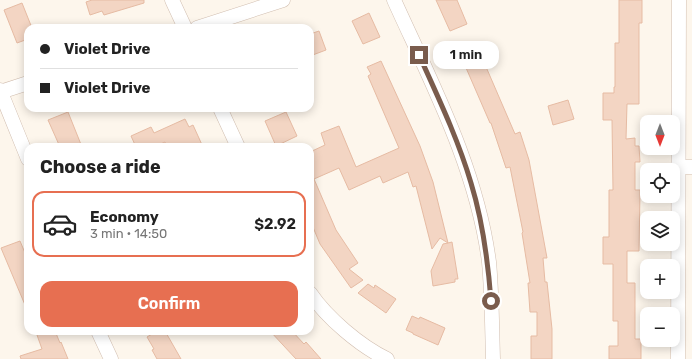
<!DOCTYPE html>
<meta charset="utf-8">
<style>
body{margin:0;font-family:Rubik,sans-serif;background:#f2f2f2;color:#222;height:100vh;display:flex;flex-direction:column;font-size:15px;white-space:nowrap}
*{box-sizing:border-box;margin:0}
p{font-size:13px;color:#767676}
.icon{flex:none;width:22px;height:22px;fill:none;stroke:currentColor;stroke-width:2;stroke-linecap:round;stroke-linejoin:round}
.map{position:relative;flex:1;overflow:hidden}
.panel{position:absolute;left:24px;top:143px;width:290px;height:192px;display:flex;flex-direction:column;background:#fff;border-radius:12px;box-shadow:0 2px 10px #0003}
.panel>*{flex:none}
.top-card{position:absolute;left:24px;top:24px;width:290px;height:88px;border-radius:12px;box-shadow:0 2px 10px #0003;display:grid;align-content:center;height:88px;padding:0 16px;background:#fff}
.needle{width:26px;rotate:180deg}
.buttons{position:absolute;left:640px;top:115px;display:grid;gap:8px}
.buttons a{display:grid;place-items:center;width:40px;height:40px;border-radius:8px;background:#fff;box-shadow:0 2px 10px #0003;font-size:20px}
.end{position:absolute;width:18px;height:18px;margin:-9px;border:5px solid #7a5c4d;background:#fff;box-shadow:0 0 0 2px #fff}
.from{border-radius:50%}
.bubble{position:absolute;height:28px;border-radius:12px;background:#fff;box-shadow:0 2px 10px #0003;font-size:13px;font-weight:600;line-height:28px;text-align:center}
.top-card b{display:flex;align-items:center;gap:14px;height:38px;font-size:15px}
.top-card b+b{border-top:1px solid #e0e0e0}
.top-card i{width:10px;height:10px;background:#222}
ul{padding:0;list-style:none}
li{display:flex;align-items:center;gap:12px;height:66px;margin:0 8px 6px;padding:0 8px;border:2px solid transparent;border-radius:12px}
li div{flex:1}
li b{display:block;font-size:15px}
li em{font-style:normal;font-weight:600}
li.selected{border-color:#e76f51}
li>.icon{width:36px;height:36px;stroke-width:1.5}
h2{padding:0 16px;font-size:18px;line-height:48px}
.button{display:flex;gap:8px;margin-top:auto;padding:8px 16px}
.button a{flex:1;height:46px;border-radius:12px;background:#e76f51;color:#fff;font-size:16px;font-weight:600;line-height:46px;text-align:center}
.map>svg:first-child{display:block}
.building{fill:#f3d5c3;stroke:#e6bba3}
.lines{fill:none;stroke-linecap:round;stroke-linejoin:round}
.street-casing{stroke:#d1beb0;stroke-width:15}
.street{stroke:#fff;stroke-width:14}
.route{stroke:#7a5c4d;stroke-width:5}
</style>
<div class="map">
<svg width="692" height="359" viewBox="0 0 692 359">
<rect width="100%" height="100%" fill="#fdf6ec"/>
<!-- building -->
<g class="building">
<path d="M92 0H144V3L104 15 102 11 90 15 86 2Z"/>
<path d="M436 0H457L467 24 450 31Z"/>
<path d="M619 0H642V23H639V104H627L626 139 635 138V146H639L640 162H635V190H640L639 251H627V283H635V339H641V359H609V346H618V321H613V264H603V237H609V190H613L612 120H603V93H614V87H615V43H619Z"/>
<path d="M22 3 32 28H28V39L17 43 4 10Z"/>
<path d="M369 13 380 37 363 44 352 21Z"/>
<path d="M319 31 326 50 310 56V34Z"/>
<path d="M477 46 515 134 520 132 529 160 547 258H543L545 282H547L552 329V359H531V336H537V312H530L528 283H530L522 233 523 232 510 167 506 168 491 123H490L460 54Z"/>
<path d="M381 61 420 146 433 182 448 243 452 242 458 279H455V282L433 286 431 271 443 244 448 243 440 238 432 249 416 186 413 187 408 172 383 183 380 176 349 190 339 168 314 179 336 230 358 263 349 269 363 280 351 288 320 244 310 220V152L325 145 321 133 339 126 356 167 399 148 368 76 371 74 367 67Z"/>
<path d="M568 100 574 119 553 125 548 106Z"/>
<path d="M68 112 82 147H60L48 120Z"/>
<path d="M286 112 297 136 276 146 265 121Z"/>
<path d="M185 119 189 127 193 125 203 147H167L165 142 154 147H136L131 136 151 127 154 133Z"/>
<path d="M20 241 28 260V312L1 248Z"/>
<path d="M368 284 374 288 375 285 396 299 386 313 358 293Z"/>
<path d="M412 316 419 319 420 317 445 328 438 345 413 334V333L406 330Z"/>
<path d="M47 331H55L60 343 61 342 68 359H21L20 356 42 349 37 335Z"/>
<path d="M157 331H165L181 359H157L152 350 154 349 147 337Z"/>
<path d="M270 331H292L304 344 306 342 321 359H296Z"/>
</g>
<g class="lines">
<!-- street casing -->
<g class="street-casing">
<g id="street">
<path d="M172 0 185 28"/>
<path d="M394 0C432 84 477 169 489 262 492 294 492 327 493 359"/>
<path d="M197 28 283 0"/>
<path d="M0 90 28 159"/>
<path d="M0 92 28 83"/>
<path d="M220 108 238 147"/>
<path d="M677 167H692"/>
<path d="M310 293C327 318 360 346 387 359"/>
<path d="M98 331 111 359"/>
<path d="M678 359 679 0"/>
</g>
</g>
<!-- street -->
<use href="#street" class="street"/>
</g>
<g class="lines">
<!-- route -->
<path class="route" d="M419 55C438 97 458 139 471 183 483 222 488 261 491 301"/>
</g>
</svg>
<div class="buttons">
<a><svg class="needle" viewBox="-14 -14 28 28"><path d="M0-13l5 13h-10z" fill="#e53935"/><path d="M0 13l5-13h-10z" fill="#767676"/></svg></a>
<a><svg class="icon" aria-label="locate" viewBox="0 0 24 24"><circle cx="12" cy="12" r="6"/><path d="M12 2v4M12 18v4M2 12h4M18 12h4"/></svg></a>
<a><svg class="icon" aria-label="layers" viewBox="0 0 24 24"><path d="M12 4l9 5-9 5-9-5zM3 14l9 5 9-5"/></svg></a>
<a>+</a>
<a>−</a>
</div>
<i class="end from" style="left:491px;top:301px"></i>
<i class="end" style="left:419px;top:55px"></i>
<div class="bubble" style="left:433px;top:41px;width:66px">1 min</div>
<div class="top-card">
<b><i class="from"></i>Violet Drive</b>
<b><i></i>Violet Drive</b>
</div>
<section class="panel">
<h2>Choose a ride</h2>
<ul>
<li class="selected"><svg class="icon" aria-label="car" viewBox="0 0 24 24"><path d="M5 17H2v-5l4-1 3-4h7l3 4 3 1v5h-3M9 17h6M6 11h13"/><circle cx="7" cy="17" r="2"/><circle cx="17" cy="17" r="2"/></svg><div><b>Economy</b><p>3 min · 14:50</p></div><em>$2.92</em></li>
</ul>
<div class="button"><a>Confirm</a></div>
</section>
</div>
